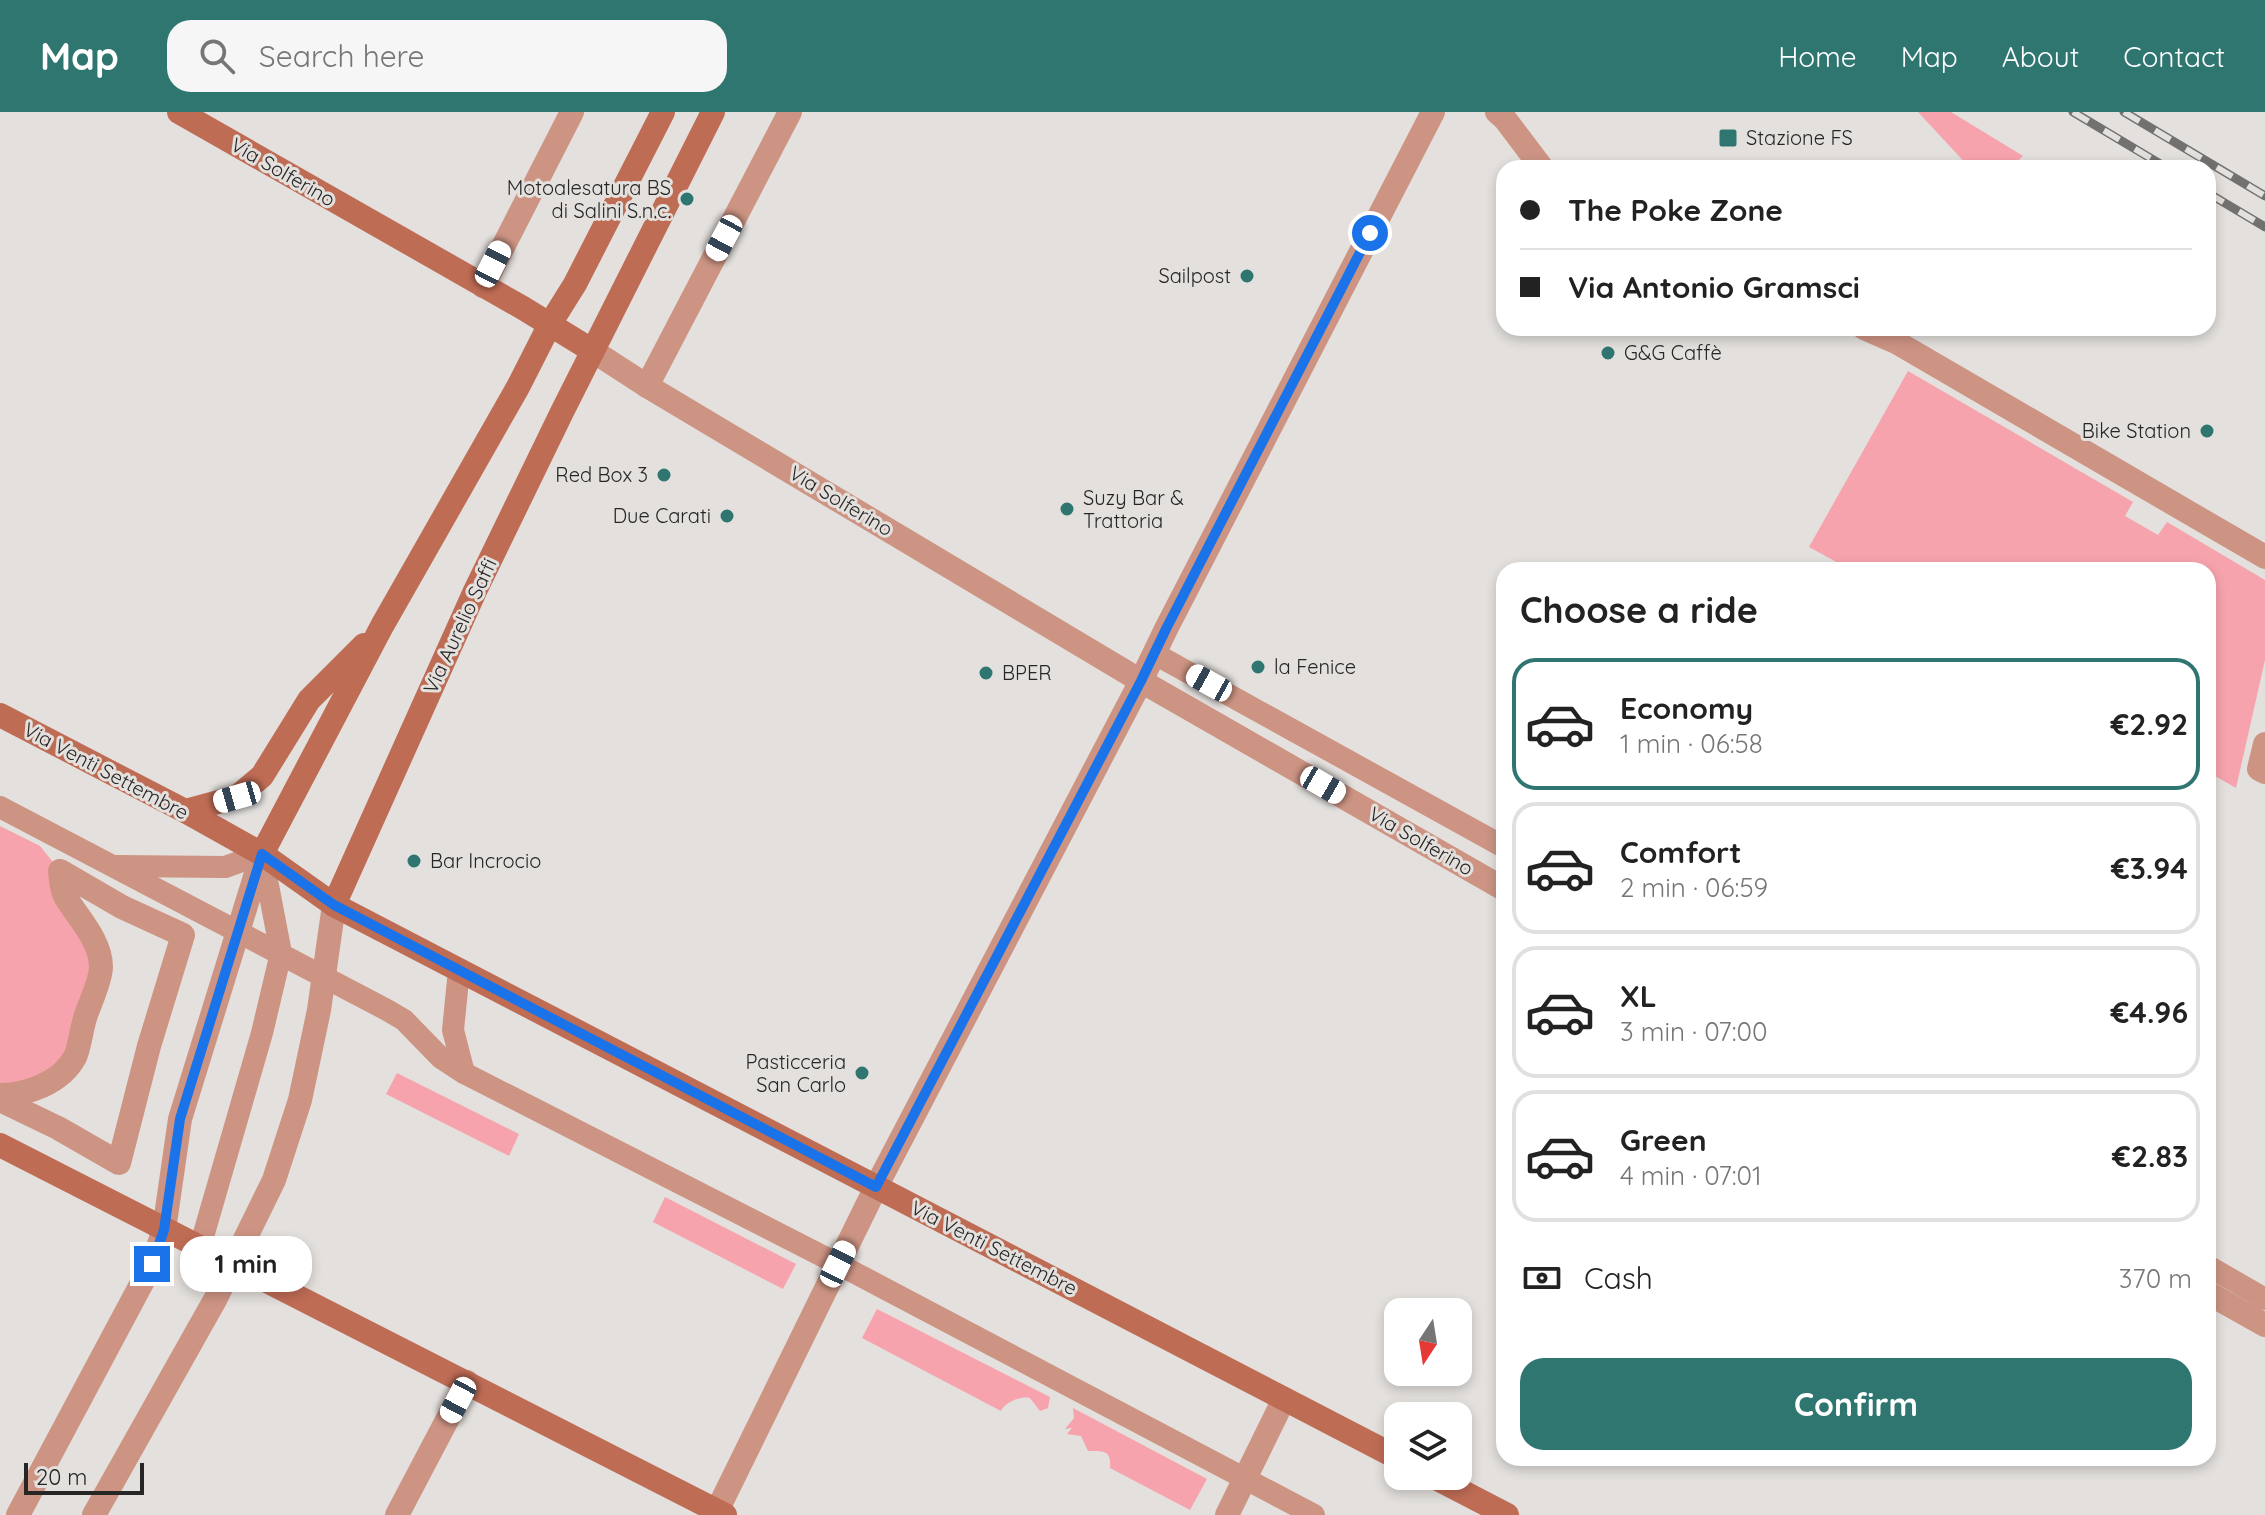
<!DOCTYPE html>
<meta charset="utf-8">
<style>
body{margin:0;font-family:Quicksand,sans-serif;background:#f6f6f6;color:#222;height:100vh;display:flex;flex-direction:column;font-size:30px;white-space:nowrap}
*{box-sizing:border-box;margin:0}
p{font-size:26px;color:#767676}
.icon{flex:none;width:44px;height:44px;fill:none;stroke:currentColor;stroke-width:2;stroke-linecap:round;stroke-linejoin:round}
.map{position:relative;flex:1;overflow:hidden}
.panel{position:absolute;left:1496px;top:450px;width:720px;height:904px;display:flex;flex-direction:column;background:#fff;border-radius:24px;box-shadow:0 4px 12px #0003}
.panel>*{flex:none}
.guide{position:absolute;left:1496px;top:48px;width:720px;height:176px;border-radius:24px;box-shadow:0 4px 12px #0003;display:grid;align-content:center;height:176px;padding:0 24px;background:#fff}
.needle{width:52px;rotate:192deg}
.fabs{position:absolute;left:1384px;top:1186px;display:grid;gap:16px}
.fabs a{display:grid;place-items:center;width:88px;height:88px;border-radius:16px;background:#fff;box-shadow:0 4px 12px #0003;font-size:40px}
.scale{position:absolute;left:24px;bottom:20px;width:120px;box-sizing:border-box;padding-left:8px;border:4px solid #272625;border-top:0;font-size:22px;line-height:28px;white-space:nowrap;color:#272625;-webkit-text-stroke:6px #e3e0dd;paint-order:stroke}
.end{position:absolute;width:36px;height:36px;margin:-18px;border:10px solid #1a73e8;background:#fff;box-shadow:0 0 0 4px #fff}
.from{border-radius:50%}
.bubble{position:absolute;height:56px;border-radius:24px;background:#fff;box-shadow:0 4px 12px #0003;font-size:26px;font-weight:700;line-height:56px;text-align:center}
.car{position:absolute;width:24px;height:48px;margin:-24px -12px;border-radius:10px;box-shadow:0 0 6px 2px #0007;background:linear-gradient(#fff 24%,#345 0 40%,#fff 0 76%,#345 0 86%,#fff 0)}
.guide b{display:flex;align-items:center;gap:28px;height:76px;font-size:30px}
.guide b+b{border-top:2px solid #e0e0e0}
.guide i{width:20px;height:20px;background:#222}
ul{padding:0;list-style:none}
li{display:flex;align-items:center;gap:24px;height:132px;margin:0 16px 12px;padding:0 8px;border:4px solid #e0e0e0;border-radius:24px}
li div{flex:1}
li b{display:block;font-size:30px}
li em{font-style:normal;font-weight:700}
li.selected{border-color:#2f7670}
li>.icon{width:72px;height:72px;stroke-width:1.5}
h2{padding:0 24px;font-size:36px;line-height:96px}
.pay{display:flex;align-items:center;gap:20px;height:88px;padding:0 24px;font-size:30px}
.pay p{margin-inline-start:auto}
.button{display:flex;gap:16px;margin-top:auto;padding:16px 24px}
.button a{flex:1;height:92px;border-radius:24px;background:#2f7670;color:#fff;font-size:32px;font-weight:700;line-height:92px;text-align:center}
header{display:flex;align-items:center;gap:48px;box-sizing:border-box;height:112px;padding:0 40px;background:#2f7670;color:#fff}
header strong{font-size:38px}
nav{display:flex;gap:44px;margin-inline-start:auto;font-size:28px}
.search{width:560px;height:72px;background:#f6f6f6;display:flex;align-items:center;gap:20px;box-sizing:border-box;padding:0 28px;border-radius:24px;color:#767676;font-size:30px}
.map>svg:first-child{display:block}
.green{fill:#f7a3ad}
.lines{fill:none;stroke-linecap:round;stroke-linejoin:round}
.lane{stroke:#cd9483;stroke-width:22}
.street{stroke:#cd9483;stroke-width:24}
.secondary{stroke:#bf6c55;stroke-width:24}
.rail-casing{stroke:#737170;stroke-width:9}
.rail{stroke:#e3e0dd;stroke-width:6;stroke-dasharray:18;stroke-linecap:butt}
.route{stroke:#1a73e8;stroke-width:10}
.poi-dot{fill:#2f7670;stroke:#e3e0dd;stroke-width:3}
.labels{text-anchor:middle;stroke-width:6;stroke-linejoin:round;paint-order:stroke}
.poi-label{font-size:20px;fill:#272625;stroke:#e3e0dd;text-anchor:start}
.street-label{font-size:20px;fill:#272625;stroke:#e3e0dd}
</style>
<header>
<strong>Map</strong>
<div class="search"><svg class="icon" aria-label="search" viewBox="0 0 24 24"><circle cx="10" cy="10" r="6"/><path d="M15 15l6 6"/></svg>Search here</div>
<nav><a>Home</a><a>Map</a><a>About</a><a>Contact</a></nav>
</header>
<div class="map">
<svg width="2265" height="1403" viewBox="0 0 2265 1403">
<rect width="100%" height="100%" fill="#e3e0dd"/>
<!-- green -->
<g class="green">
<path d="M1918 0H1951L2023 44 2010 56H1970Z"/>
<path d="M1908 259 2133 390 2125 404 2158 423 2167 410 2265 468V548L2236 676 2208 660V458H1851L1809 435Z"/>
<path d="M0 714 40 734 60 759 96 834 75 944 0 983Z"/>
<path d="M397 961 519 1022 509 1044 386 982Z"/>
<path d="M665 1085 796 1152 783 1177 653 1110Z"/>
<path d="M877 1197 1050 1285 1048 1296 1040 1299 1030 1286C1020 1284 1005 1290 1001 1299L862 1226Z"/>
<path d="M1073 1296 1207 1367 1190 1398 1110 1356C1112 1336 1101 1340 1088 1339L1081 1324 1067 1322 1072 1316 1065 1317 1074 1306Z"/>
</g>
<g class="lines">
<!-- lane -->
<g class="lane">
<path d="M1155 542 1504 735"/>
<path d="M0 695 387 898 404 908 441 946 464 961 838 1152 1314 1403"/>
<path d="M117 754 225 755 262 742 281 841 262 921 200 1135"/>
<path d="M459 858 453 918 464 961"/>
<path d="M2208 1154 2265 1187"/>
</g>
<!-- street -->
<g class="street">
<path d="M1497 0 1505 7 1542 56"/>
<path d="M483 174 572 0"/>
<path d="M1864 216 1896 230 2265 445"/>
<path d="M593 239 647 274 1141 569 1504 777"/>
<path d="M647 274 790 0"/>
<path d="M2265 632 2259 657 2265 660"/>
<path d="M0 983C27 983 61 971 75 945 79 938 82 914 86 903 90 891 101 868 101 855 101 828 77 805 65 784 61 777 61 767 60 759L122 795 183 823 149 934 119 1051 58 1016 0 988"/>
<path d="M2208 1181 2265 1213"/>
<path d="M18 1403 152 1152 164 1118 180 1007 262 742"/>
<path d="M94 1403 216 1186 274 1068 300 988 319 898 334 793"/>
<path d="M397 1403 467 1270"/>
<path d="M715 1403 876 1075 1141 569 1166 517 1433 0"/>
<path d="M1227 1403 1284 1287"/>
</g>
<!-- secondary -->
<g class="secondary">
<path d="M179 0 523 196 593 239"/>
<path d="M0 603 185 699 262 742 334 793 1398 1346"/>
<path d="M185 699 237 685 262 664 309 588 364 533"/>
<path d="M262 742 382 514 518 275 550 212 575 172 663 0"/>
<path d="M334 793 475 479 562 300 713 0"/>
<path d="M0 1033 725 1403"/>
<path d="M1432 1364 1507 1403"/>
</g>
<!-- rail casing -->
<g class="rail-casing">
<g id="rail">
<path d="M2073 0 2167 56"/>
<path d="M2124 0 2265 84"/>
<path d="M2208 81 2265 115"/>
</g>
</g>
<!-- rail -->
<use href="#rail" class="rail"/>
</g>
<g class="lines">
<!-- route -->
<path class="route" d="M152 1152 164 1118 180 1007 262 742 334 793 876 1075 1141 569 1166 517 1370 121"/>
</g>
<!-- markers -->
<g class="poi-dot">
<rect x="1718" y="16" width="20" height="20" rx="4"/>
<circle cx="687" cy="87" r="8"/>
<circle cx="1247" cy="164" r="8"/>
<circle cx="1608" cy="241" r="8"/>
<circle cx="2207" cy="319" r="8"/>
<circle cx="664" cy="363" r="8"/>
<circle cx="1067" cy="397" r="8"/>
<circle cx="727" cy="404" r="8"/>
<circle cx="1258" cy="555" r="8"/>
<circle cx="986" cy="561" r="8"/>
<circle cx="414" cy="749" r="8"/>
<circle cx="862" cy="961" r="8"/>
</g>
<g class="labels">
<!-- poi labels -->
<g class="poi-label">
<text x="1746" y="33">Stazione FS</text>
<text x="671" y="83" text-anchor="end">Motoalesatura BS<tspan x="671" dy="23">di Salini S.n.c.</tspan></text>
<text x="1231" y="171" text-anchor="end">Sailpost</text>
<text x="1624" y="248">G&amp;G Caffè</text>
<text x="2191" y="326" text-anchor="end">Bike Station</text>
<text x="648" y="370" text-anchor="end">Red Box 3</text>
<text x="1083" y="393">Suzy Bar &amp;<tspan x="1083" dy="23">Trattoria</tspan></text>
<text x="711" y="411" text-anchor="end">Due Carati</text>
<text x="1274" y="562">la Fenice</text>
<text x="1002" y="568">BPER</text>
<text x="430" y="756">Bar Incrocio</text>
<text x="846" y="957" text-anchor="end">Pasticceria<tspan x="846" dy="23">San Carlo</tspan></text>
</g>
<!-- street labels -->
<g class="street-label">
<text transform="translate(283 60) rotate(30)" y="7">Via Solferino</text>
<text transform="translate(841 389) rotate(31)" y="7">Via Solferino</text>
<text transform="translate(460 514) rotate(-65)" y="7">Via Aurelio Saffi</text>
<text transform="translate(106 659) rotate(28)" y="7">Via Venti Settembre</text>
<text transform="translate(1421 729) rotate(30)" y="7">Via Solferino</text>
<text transform="translate(994 1136) rotate(27)" y="7">Via Venti Settembre</text>
</g>
</g>
</svg>
<div class="fabs">
<a><svg class="needle" viewBox="-14 -14 28 28"><path d="M0-13l5 13h-10z" fill="#e53935"/><path d="M0 13l5-13h-10z" fill="#767676"/></svg></a>
<a><svg class="icon" aria-label="layers" viewBox="0 0 24 24"><path d="M12 4l9 5-9 5-9-5zM3 14l9 5 9-5"/></svg></a>
</div>
<div class="scale">20 m</div>
<i class="end from" style="left:1370px;top:121px"></i>
<i class="end" style="left:152px;top:1152px"></i>
<div class="bubble" style="left:180px;top:1124px;width:132px">1 min</div>
<i class="car" style="left:724px;top:126px;rotate:208deg"></i>
<i class="car" style="left:493px;top:152px;rotate:27deg"></i>
<i class="car" style="left:1209px;top:571px;rotate:299deg"></i>
<i class="car" style="left:1323px;top:673px;rotate:120deg"></i>
<i class="car" style="left:237px;top:685px;rotate:254deg"></i>
<i class="car" style="left:838px;top:1152px;rotate:26deg"></i>
<i class="car" style="left:458px;top:1288px;rotate:208deg"></i>
<div class="guide">
<b><i class="from"></i>The Poke Zone</b>
<b><i></i>Via Antonio Gramsci</b>
</div>
<section class="panel">
<h2>Choose a ride</h2>
<ul>
<li class="selected"><svg class="icon" aria-label="car" viewBox="0 0 24 24"><path d="M5 17H2v-5l4-1 3-4h7l3 4 3 1v5h-3M9 17h6M6 11h13"/><circle cx="7" cy="17" r="2"/><circle cx="17" cy="17" r="2"/></svg><div><b>Economy</b><p>1 min · 06:58</p></div><em>€2.92</em></li>
<li><svg class="icon" aria-label="car" viewBox="0 0 24 24"><path d="M5 17H2v-5l4-1 3-4h7l3 4 3 1v5h-3M9 17h6M6 11h13"/><circle cx="7" cy="17" r="2"/><circle cx="17" cy="17" r="2"/></svg><div><b>Comfort</b><p>2 min · 06:59</p></div><em>€3.94</em></li>
<li><svg class="icon" aria-label="car" viewBox="0 0 24 24"><path d="M5 17H2v-5l4-1 3-4h7l3 4 3 1v5h-3M9 17h6M6 11h13"/><circle cx="7" cy="17" r="2"/><circle cx="17" cy="17" r="2"/></svg><div><b>XL</b><p>3 min · 07:00</p></div><em>€4.96</em></li>
<li><svg class="icon" aria-label="car" viewBox="0 0 24 24"><path d="M5 17H2v-5l4-1 3-4h7l3 4 3 1v5h-3M9 17h6M6 11h13"/><circle cx="7" cy="17" r="2"/><circle cx="17" cy="17" r="2"/></svg><div><b>Green</b><p>4 min · 07:01</p></div><em>€2.83</em></li>
</ul>
<div class="pay"><svg class="icon" aria-label="cash" viewBox="0 0 24 24"><path d="M3 7h18v10H3z"/><circle cx="12" cy="12" r="2"/></svg>Cash<p>370 m</p></div>
<div class="button"><a>Confirm</a></div>
</section>
</div>
